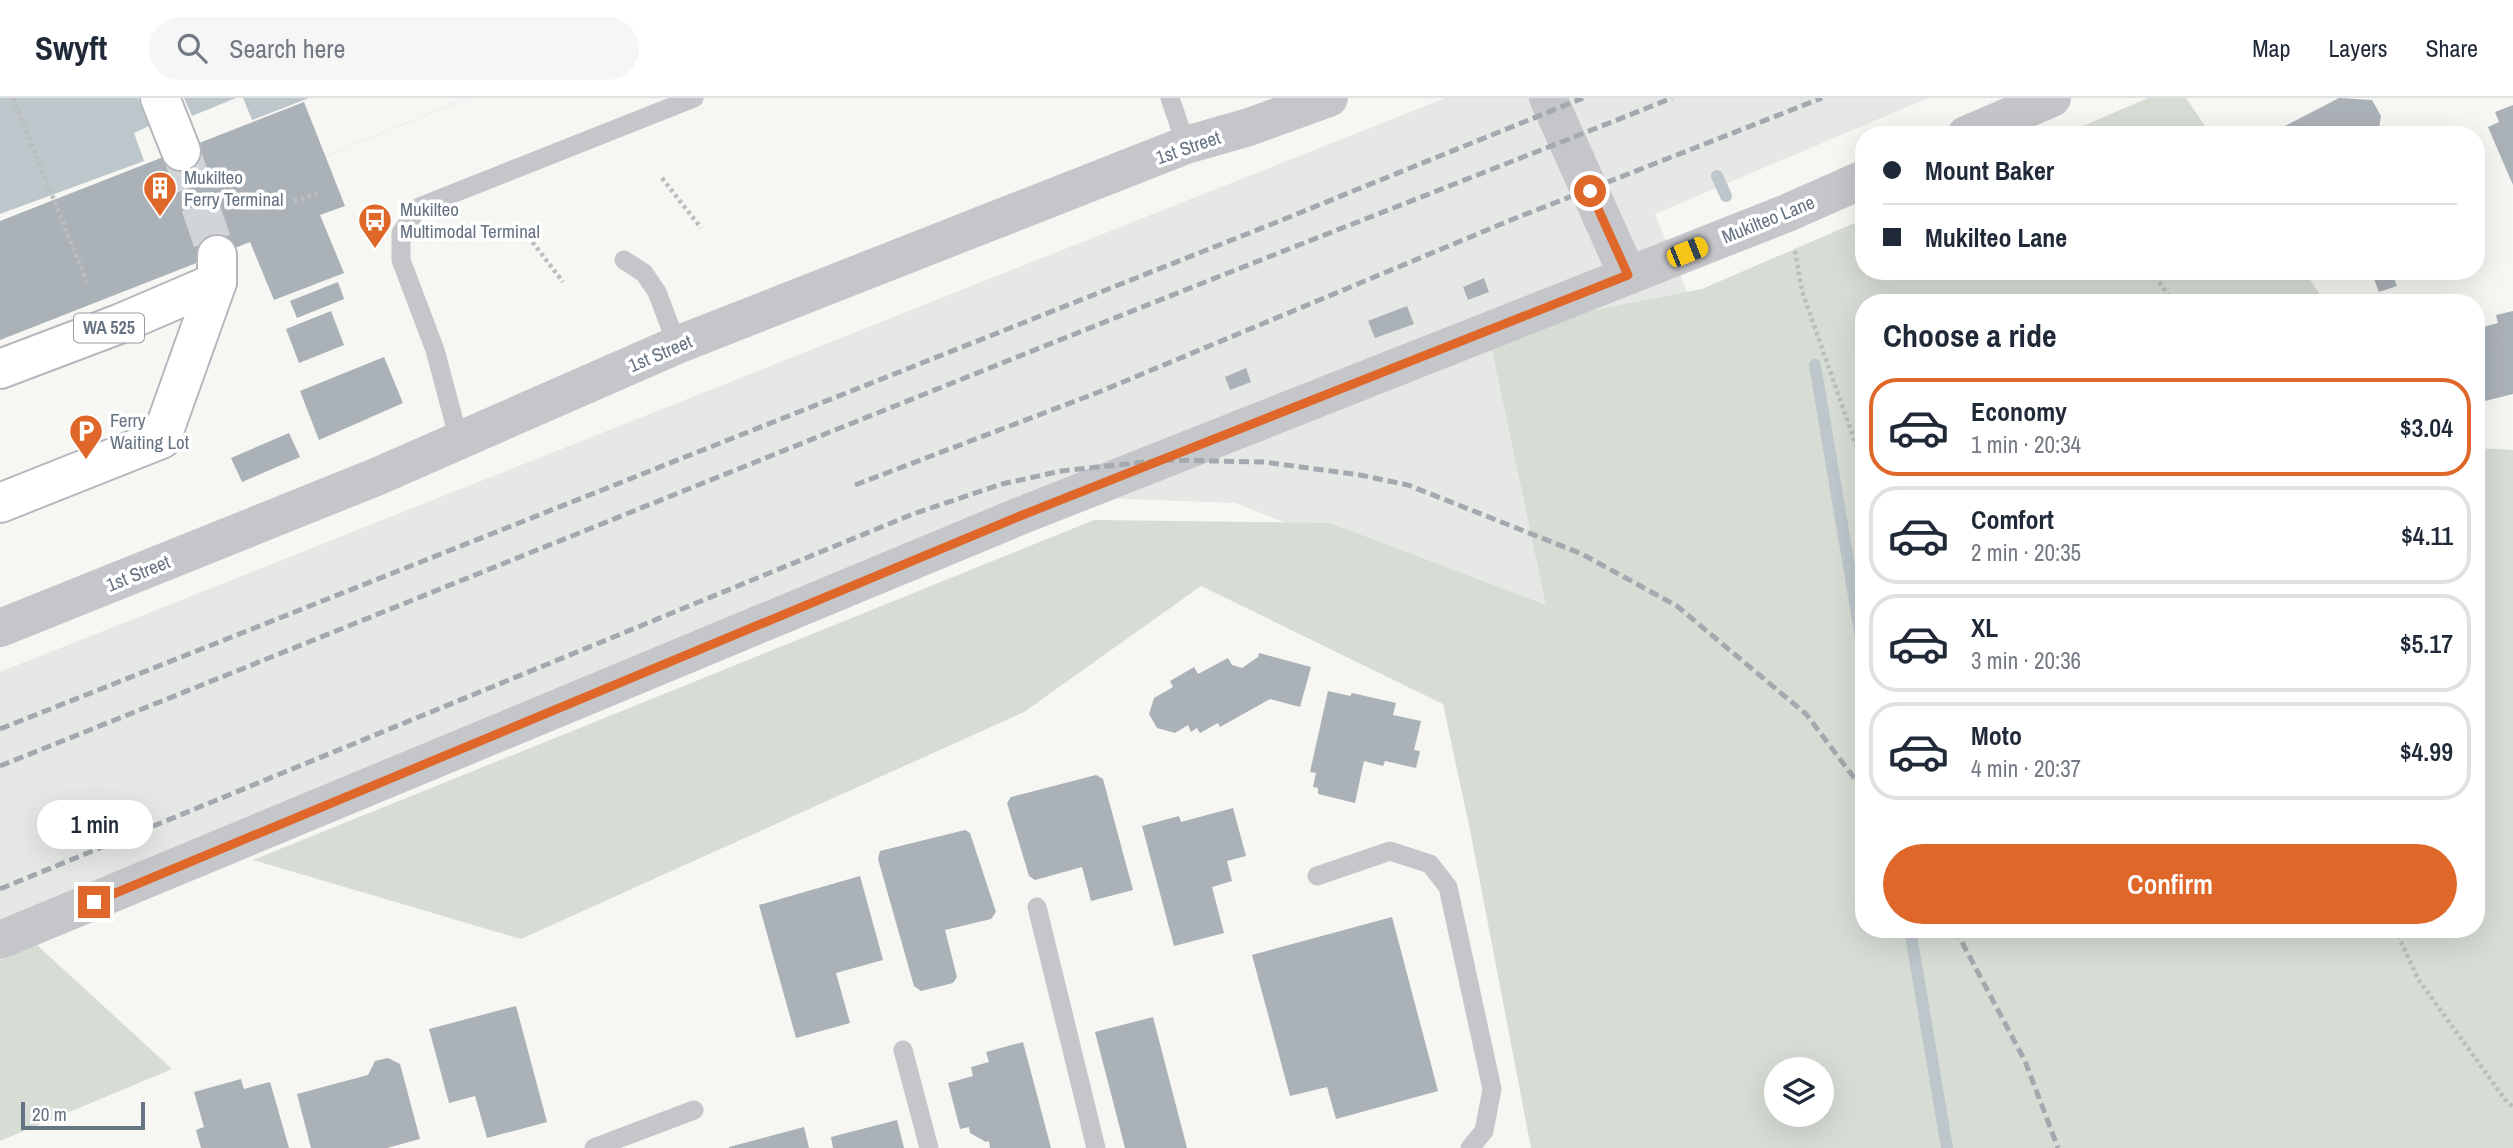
<!DOCTYPE html>
<meta charset="utf-8">
<style>
body{margin:0;font-family:"Archivo Narrow",sans-serif;background:#f6f6f7;color:#1f2937;height:100vh;display:flex;flex-direction:column;font-size:26px;white-space:nowrap}
*{box-sizing:border-box;margin:0}
p{font-size:23px;color:#747a83}
.icon{flex:none;width:38px;height:38px;fill:none;stroke:currentColor;stroke-width:2;stroke-linecap:round;stroke-linejoin:round}
.map{position:relative;flex:1;overflow:hidden}
.drawer{position:absolute;left:1855px;top:196px;width:630px;height:644px;display:flex;flex-direction:column;background:#fff;border-radius:28px;box-shadow:0 7px 28px #0002}
.drawer>*{flex:none}
.guide{position:absolute;left:1855px;top:28px;width:630px;height:154px;border-radius:28px;box-shadow:0 7px 28px #0002;display:grid;align-content:center;height:154px;padding:0 28px;background:#fff}
.fabs{position:absolute;left:1764px;top:959px;display:grid;gap:14px}
.fabs a{display:grid;place-items:center;width:70px;height:70px;border-radius:50%;background:#fff;box-shadow:0 7px 28px #0002;font-size:35px}
.scale{position:absolute;left:21px;bottom:18px;width:124px;box-sizing:border-box;padding-left:7px;border:4px solid #667383;border-top:0;font-size:19px;line-height:24px;white-space:nowrap;color:#667383;-webkit-text-stroke:5px #fff;paint-order:stroke}
.end{position:absolute;width:32px;height:32px;margin:-16px;border:9px solid #df6729;background:#fff;box-shadow:0 0 0 4px #fff}
.from{border-radius:50%}
.bubble{position:absolute;height:49px;border-radius:24px;background:#fff;box-shadow:0 7px 28px #0002;font-size:23px;font-weight:600;line-height:49px;text-align:center}
.car{position:absolute;width:21px;height:42px;margin:-21px -10px;border-radius:9px;box-shadow:0 0 5px 2px #0007;background:linear-gradient(#f5c518 24%,#345 0 40%,#f5c518 0 76%,#345 0 86%,#f5c518 0)}
.guide b{display:flex;align-items:center;gap:24px;height:66px;font-size:26px}
.guide b+b{border-top:2px solid #e0e1e3}
.guide i{width:18px;height:18px;background:#1f2937}
ul{padding:0;list-style:none}
li{display:flex;align-items:center;gap:21px;height:98px;margin:0 14px 10px;padding:0 14px;border:4px solid #e0e1e3;border-radius:28px}
li div{flex:1}
li b{display:block;font-size:26px}
li em{font-style:normal;font-weight:600}
li.on{border-color:#df6729}
li>.icon{width:63px;height:63px;stroke-width:1.5}
h2{padding:0 28px;font-size:32px;line-height:84px}
.action{display:flex;gap:14px;margin-top:auto;padding:14px 28px}
.action a{flex:1;height:80px;border-radius:42px;background:#df6729;color:#fff;font-size:28px;font-weight:600;line-height:80px;text-align:center}
header{display:flex;align-items:center;gap:42px;box-sizing:border-box;height:98px;padding:0 35px;background:#fff;border-bottom:2px solid #e0e1e3}
header strong{font-size:33px}
nav{display:flex;gap:38px;margin-inline-start:auto;font-size:24px}
.search{width:490px;height:63px;background:#f6f6f7;display:flex;align-items:center;gap:18px;box-sizing:border-box;padding:0 24px;border-radius:38px;color:#747a83;font-size:26px}
.map>svg:first-child{display:block}
.built{fill:#e6e8e6}
.green{fill:#d7ddd4;fill-rule:evenodd}
.water{fill:#bcc6cb}
.pier{fill:#f6f6f3}
.lines{fill:none;stroke-linecap:round;stroke-linejoin:round}
.stream{stroke:#bcc6cb;stroke-width:12}
.building{fill:#aab1b7}
.primary-tunnel{stroke:#d2d5d7;stroke-width:38;stroke-dasharray:38 19;stroke-linecap:butt}
.primary-casing{stroke:#b4b8bc;stroke-width:42}
.path{stroke:#bbbdbf;stroke-width:4.5;stroke-dasharray:3.5 3.5;stroke-linecap:butt}
.service{stroke:#c4c6ca;stroke-width:19}
.minor{stroke:#c4c6ca;stroke-width:38}
.primary{stroke:#fff;stroke-width:38}
.rail{stroke:#a4a9af;stroke-width:5;stroke-dasharray:10 5;stroke-linecap:butt}
.route{stroke:#df6729;stroke-width:9}
.labels{text-anchor:middle;stroke-width:7;stroke-linejoin:round;paint-order:stroke}
.shield{fill:#fff;stroke:#949da8;stroke-width:2}
.shield-label{font-size:18px;font-weight:bold;fill:#667383}
.street-label{font-size:19px;fill:#667383;stroke:#fff}
.poi-label{font-size:19px;fill:#667383;stroke:#fff;text-anchor:start}
</style>
<header>
<strong>Swyft</strong>
<div class="search"><svg class="icon" aria-label="search" viewBox="0 0 24 24"><circle cx="10" cy="10" r="6"/><path d="M15 15l6 6"/></svg>Search here</div>
<nav><a>Map</a><a>Layers</a><a>Share</a></nav>
</header>
<div class="map">
<svg width="2513" height="1050" viewBox="0 0 2513 1050">
<rect width="100%" height="100%" fill="#f6f6f3"/>
<!-- built -->
<path class="built" d="M1445 0H1928L1655 116 1742 328 1864 831 1950 1050 1565 535 1235 405 1044 398 0 823V574Z"/>
<!-- green -->
<g class="green">
<path d="M2148 0H2186L2211 37H2062Z"/>
<path d="M1864 121V173H2304L2326 205H1864V831H2476V350L2513 352V1050H1531L1470 732 1443 606 1201 488 1024 614 521 841 253 762 1094 422 1330 425 1546 507 1488 233 1702 191ZM1776 971H1822V1017H1776Z"/>
<path d="M37 847 172 971 0 1043V862Z"/>
</g>
<!-- water -->
<path class="water" d="M0 0H467L0 193Z"/>
<!-- pier -->
<path class="pier" d="M138 0H184L192 18 236 0H243L252 22 309 0H467L0 193V116L144 63 134 35 149 28Z"/>
<g class="lines">
<!-- stream -->
<g class="stream">
<path d="M1717 78 1726 98"/>
<path d="M1815 267 1864 557"/>
<path d="M1910 831 1947 1050"/>
</g>
</g>
<!-- building -->
<g class="building">
<path d="M2339 0 2372 2 2381 18 2379 30 2367 37H2287L2283 29Z"/>
<path d="M304 4 345 108 320 117 344 175 274 202 250 144 0 242V123Z"/>
<path d="M2513 7V87L2488 29 2499 24 2495 14Z"/>
<path d="M2371 173H2391L2397 188 2379 194Z"/>
<path d="M1484 180 1489 194 1468 202 1463 189Z"/>
<path d="M338 184 344 201 297 220 290 203Z"/>
<path d="M1407 208 1414 226 1375 240 1368 223Z"/>
<path d="M331 213 344 247 299 265 286 231Z"/>
<path d="M2513 213V296L2485 303 2476 271V231L2498 225 2496 217Z"/>
<path d="M384 259 403 305 319 342 300 293Z"/>
<path d="M1246 270 1251 284 1230 292 1225 279Z"/>
<path d="M289 335 300 359 242 384 231 360Z"/>
<path d="M1259 555 1311 569 1300 609 1270 601 1220 629 1218 625 1200 635 1197 630 1191 634 1188 627 1175 635 1157 630 1149 616 1154 600 1173 589 1170 583 1194 569 1198 576 1228 560 1232 567 1242 570 1258 559Z"/>
<path d="M1328 593 1350 598 1352 595 1396 605 1393 617 1421 623 1414 652 1420 653 1416 670 1385 663 1383 668 1364 663 1355 705 1318 696V690L1313 689 1316 675 1310 674Z"/>
<path d="M1096 677 1103 681 1133 792 1091 803 1082 769 1035 782 1029 778 1007 705 1011 699Z"/>
<path d="M1233 710 1246 758 1227 763 1232 783 1212 789 1224 835 1174 848 1142 728 1179 718 1181 724Z"/>
<path d="M965 732 970 735 996 814 991 821 945 832 957 879 953 885 921 893 914 888 878 761 880 753Z"/>
<path d="M860 778 883 862 836 875 850 925 796 940 759 807Z"/>
<path d="M1392 819 1438 993 1336 1021 1327 989 1290 998 1252 857Z"/>
<path d="M516 908 547 1024 487 1040 475 998 449 1005 429 931Z"/>
<path d="M1153 919 1187 1050H1125L1095 934Z"/>
<path d="M1023 944 1051 1050H990L989 1043 986 1044 970 1035 969 1029 960 1031 948 985 973 978 971 969 989 964 986 954Z"/>
<path d="M388 960 400 966 420 1041 387 1050H311L297 996 368 977 375 963Z"/>
<path d="M241 981 244 991 270 984 289 1050H201L196 1032 204 1029 194 994Z"/>
<path d="M897 1022 904 1050H833L831 1039Z"/>
<path d="M804 1029 809 1050H729V1049Z"/>
</g>
<g class="lines">
<!-- primary-tunnel -->
<path class="primary-tunnel" d="M181 53 217 157"/>
<!-- primary casing -->
<g class="primary-casing">
<g id="primary">
<path d="M160 0 181 53"/>
<path d="M0 271 119 226 217 184"/>
<path d="M0 405 161 341 217 184V157"/>
</g>
</g>
<!-- path -->
<g class="path">
<path d="M13 0 88 187"/>
<path d="M662 80 701 130"/>
<path d="M294 103 319 95"/>
<path d="M524 133 563 184"/>
<path d="M1795 153 1802 193 1856 347 1864 357"/>
<path d="M2151 173 2174 205"/>
<path d="M2395 831 2418 881 2507 1004 2513 1009"/>
</g>
<!-- service -->
<g class="service">
<path d="M1170 0 1186 47"/>
<path d="M624 162 644 175 657 194 677 247"/>
<path d="M459 342 435 252 401 162V135L419 109 694 0"/>
<path d="M1317 778 1390 753 1430 766 1448 789 1492 991 1484 1033 1470 1050"/>
<path d="M1037 809 1096 1050"/>
<path d="M903 952 929 1050"/>
<path d="M594 1050 694 1012"/>
</g>
<!-- minor -->
<g class="minor">
<path d="M1548 0 1628 178"/>
<path d="M1966 37 2052 0"/>
<path d="M0 530 376 379 677 247 1186 47 1249 29 1329 0"/>
<path d="M0 842 1020 418 1787 115 1864 81"/>
</g>
<!-- primary -->
<use href="#primary" class="primary"/>
<!-- rail -->
<g class="rail">
<path d="M855 387 1099 294 1511 122 1822 0"/>
<path d="M0 631 1272 126 1583 0"/>
<path d="M0 668C392 511 783 352 1175 196 1341 130 1507 66 1672 0"/>
<path d="M0 791 913 416 1002 386 1061 373 1163 362 1264 364 1360 377 1408 387 1582 456 1677 508 1806 616 1864 693"/>
<path d="M1955 831 2025 963 2058 1050"/>
</g>
</g>
<g class="lines">
<!-- route -->
<path class="route" d="M94 804 1020 418 1628 177 1590 93"/>
</g>
<!-- icons -->
<defs>
<g id="building-pin" transform="scale(1.75)"><path d="M0 17L-7.5 6A9.5 9.5 0 1 1 7.5 6Z" fill="#df6729" stroke="#fff"/><path d="M-4-6H4V6H1V3H-1V6H-4ZM-2.5-4.3h1.7v1.8h-1.7ZM.8-4.3h1.7v1.8H.8ZM-2.5-1h1.7V.8h-1.7ZM.8-1h1.7V.8H.8Z" fill="#fff"/></g>
<g id="bus-pin" transform="scale(1.75)"><path d="M0 17L-7.5 6A9.5 9.5 0 1 1 7.5 6Z" fill="#df6729" stroke="#fff"/><path d="M-5-6H5V4H4V6H2V4H-2V6H-4V4H-5ZM-3.5-4V0h7V-4ZM-3.5 1.2v1.5H-2V1.2ZM2 1.2v1.5H3.5V1.2Z" fill="#fff"/></g>
<g id="parking-pin" transform="scale(1.75)"><path d="M0 17L-7.5 6A9.5 9.5 0 1 1 7.5 6Z" fill="#df6729" stroke="#fff"/><path d="M-3.5-5.5H1a3.5 3.5 0 0 1 0 7H-1V5.5H-3.5ZM-1-3.4V-.6H.8a1.4 1.4 0 0 0 0-2.8Z" fill="#fff"/></g>
</defs>
<g fill-rule="evenodd">
<use href="#building-pin" x="160" y="90"/>
<use href="#bus-pin" x="375" y="122"/>
<use href="#parking-pin" x="86" y="333"/>
</g>
<g class="labels">
<!-- shield labels -->
<rect class="shield" x="74" y="215.5" width="70" height="29" rx="5"/>
<g class="shield-label">
<text x="109" y="236">WA 525</text>
</g>
<!-- street labels -->
<g class="street-label">
<text transform="translate(1188 49) rotate(-19)" y="7">1st Street</text>
<text transform="translate(1768 121) rotate(-22)" y="7">Mukilteo Lane</text>
<text transform="translate(660 255) rotate(-23)" y="7">1st Street</text>
<text transform="translate(138 475) rotate(-22)" y="7">1st Street</text>
</g>
<!-- poi labels -->
<g class="poi-label">
<text x="184" y="86">Mukilteo<tspan x="184" dy="22">Ferry Terminal</tspan></text>
<text x="400" y="118">Mukilteo<tspan x="400" dy="22">Multimodal Terminal</tspan></text>
<text x="110" y="329">Ferry<tspan x="110" dy="22">Waiting Lot</tspan></text>
</g>
</g>
</svg>
<div class="fabs">
<a><svg class="icon" aria-label="layers" viewBox="0 0 24 24"><path d="M12 4l9 5-9 5-9-5zM3 14l9 5 9-5"/></svg></a>
</div>
<div class="scale">20 m</div>
<i class="end from" style="left:1590px;top:93px"></i>
<i class="end" style="left:94px;top:804px"></i>
<div class="bubble" style="left:37px;top:702px;width:116px">1 min</div>
<i class="car" style="left:1687px;top:154px;rotate:68deg"></i>
<div class="guide">
<b><i class="from"></i>Mount Baker</b>
<b><i></i>Mukilteo Lane</b>
</div>
<section class="drawer">
<h2>Choose a ride</h2>
<ul>
<li class="on"><svg class="icon" aria-label="car" viewBox="0 0 24 24"><path d="M5 17H2v-5l4-1 3-4h7l3 4 3 1v5h-3M9 17h6M6 11h13"/><circle cx="7" cy="17" r="2"/><circle cx="17" cy="17" r="2"/></svg><div><b>Economy</b><p>1 min · 20:34</p></div><em>$3.04</em></li>
<li><svg class="icon" aria-label="car" viewBox="0 0 24 24"><path d="M5 17H2v-5l4-1 3-4h7l3 4 3 1v5h-3M9 17h6M6 11h13"/><circle cx="7" cy="17" r="2"/><circle cx="17" cy="17" r="2"/></svg><div><b>Comfort</b><p>2 min · 20:35</p></div><em>$4.11</em></li>
<li><svg class="icon" aria-label="car" viewBox="0 0 24 24"><path d="M5 17H2v-5l4-1 3-4h7l3 4 3 1v5h-3M9 17h6M6 11h13"/><circle cx="7" cy="17" r="2"/><circle cx="17" cy="17" r="2"/></svg><div><b>XL</b><p>3 min · 20:36</p></div><em>$5.17</em></li>
<li><svg class="icon" aria-label="car" viewBox="0 0 24 24"><path d="M5 17H2v-5l4-1 3-4h7l3 4 3 1v5h-3M9 17h6M6 11h13"/><circle cx="7" cy="17" r="2"/><circle cx="17" cy="17" r="2"/></svg><div><b>Moto</b><p>4 min · 20:37</p></div><em>$4.99</em></li>
</ul>
<div class="action"><a>Confirm</a></div>
</section>
</div>
